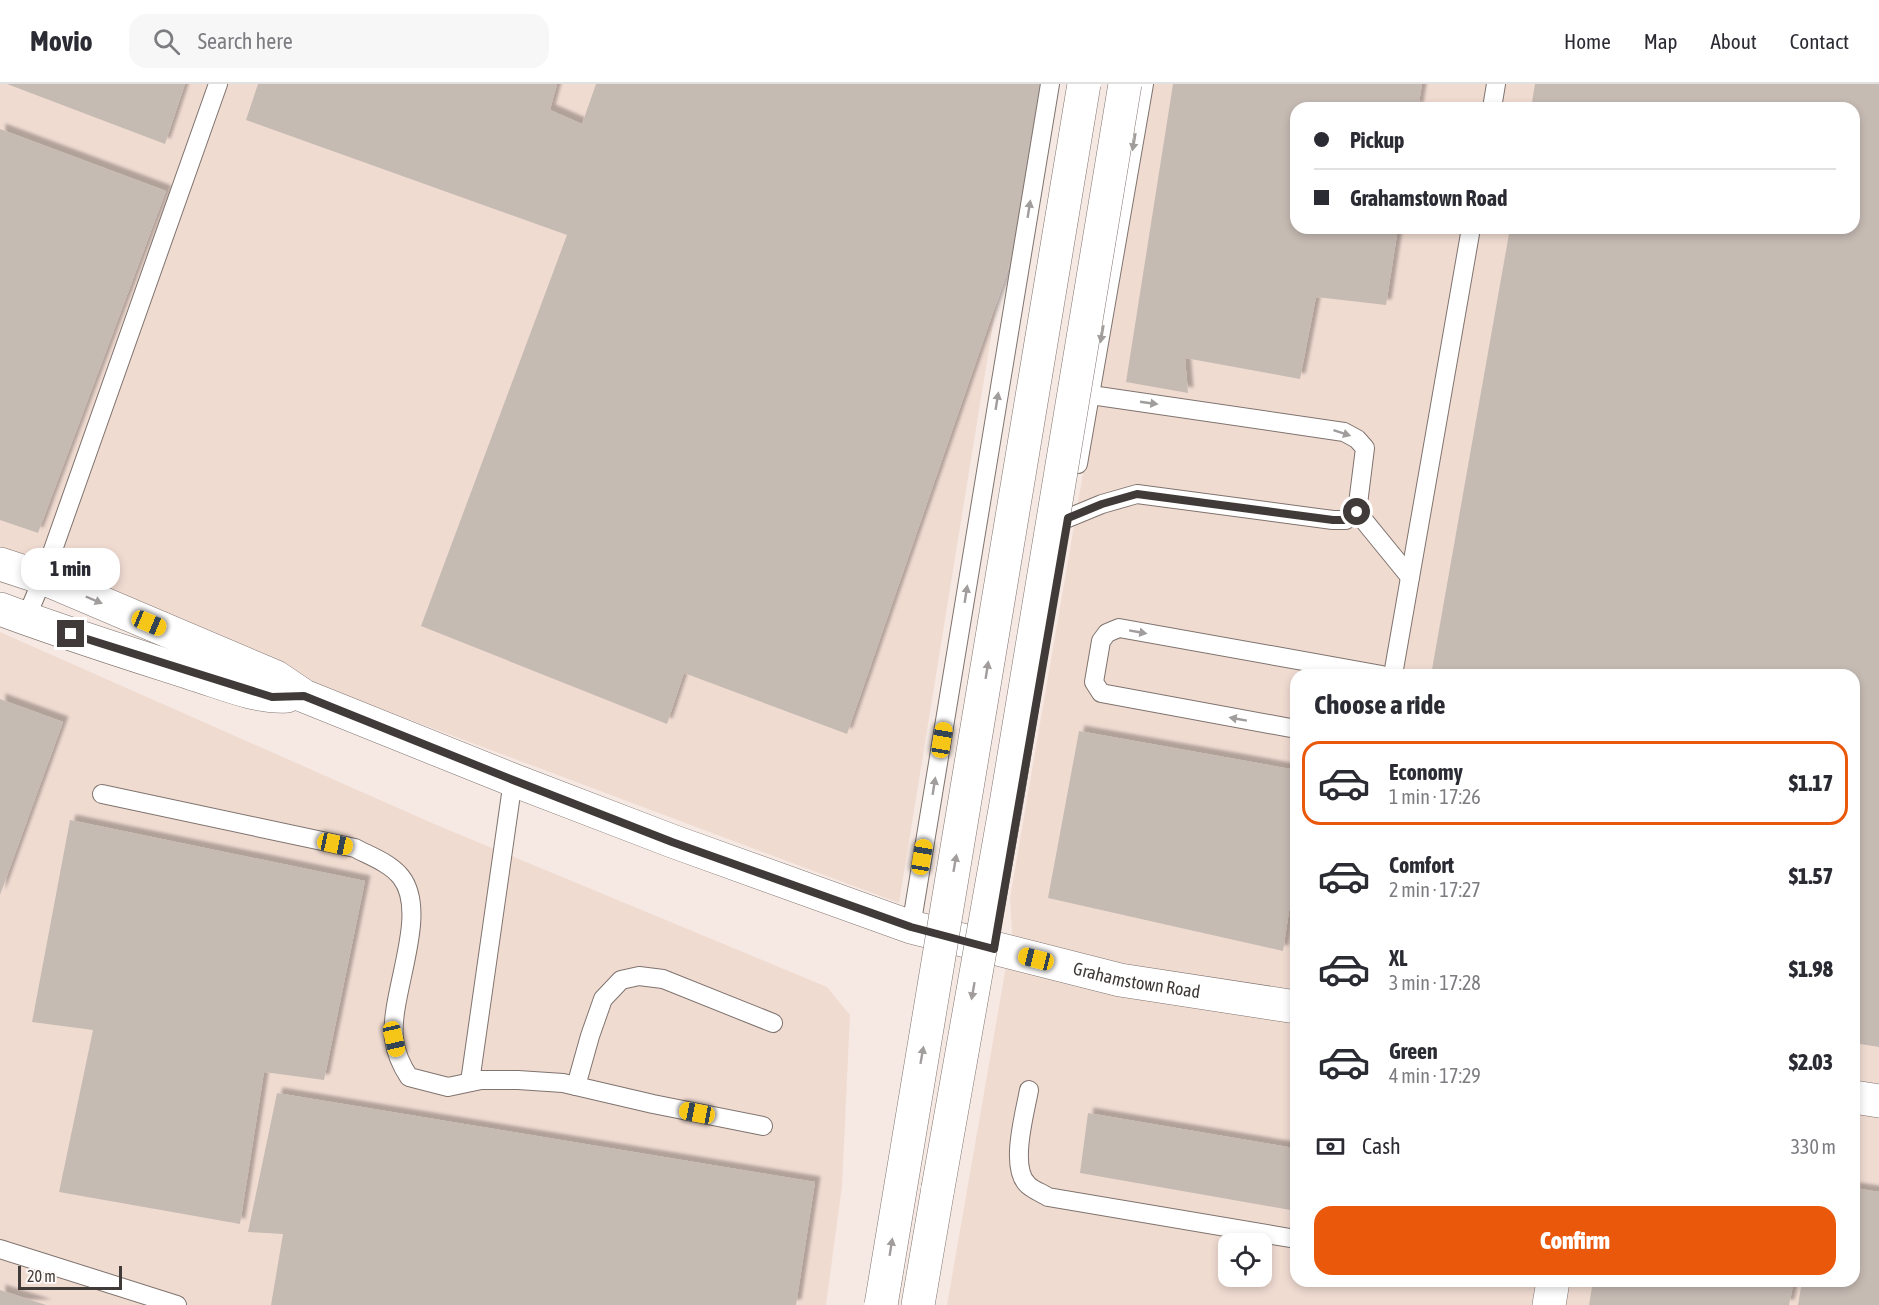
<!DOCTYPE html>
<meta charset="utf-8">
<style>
body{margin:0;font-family:"Asap Condensed",sans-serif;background:#f7f7f7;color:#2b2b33;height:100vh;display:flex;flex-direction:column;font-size:22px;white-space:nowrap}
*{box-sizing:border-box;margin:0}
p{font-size:20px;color:#7c7c81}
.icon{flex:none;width:33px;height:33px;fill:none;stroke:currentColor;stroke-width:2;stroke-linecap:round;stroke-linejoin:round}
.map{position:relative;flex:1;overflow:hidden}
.details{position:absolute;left:1290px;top:585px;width:570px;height:618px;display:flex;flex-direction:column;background:#fff;border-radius:18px;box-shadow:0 3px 9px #0003}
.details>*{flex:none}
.top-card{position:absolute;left:1290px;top:18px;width:570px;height:132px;border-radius:18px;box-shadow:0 3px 9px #0003;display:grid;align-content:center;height:132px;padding:0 24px;background:#fff}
.controls{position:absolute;left:1218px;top:1149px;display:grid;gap:12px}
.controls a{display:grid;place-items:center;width:54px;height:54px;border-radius:12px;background:#fff;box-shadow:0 3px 9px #0003;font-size:30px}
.scale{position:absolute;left:18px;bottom:15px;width:104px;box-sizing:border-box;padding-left:6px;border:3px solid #403b39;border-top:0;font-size:16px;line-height:21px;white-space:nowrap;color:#403b39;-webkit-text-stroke:4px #fef8f6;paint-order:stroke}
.end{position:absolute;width:27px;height:27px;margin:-14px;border:8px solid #403b39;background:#fff;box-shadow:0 0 0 3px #fff}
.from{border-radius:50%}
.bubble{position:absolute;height:42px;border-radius:18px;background:#fff;box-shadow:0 3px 9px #0003;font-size:20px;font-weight:800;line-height:42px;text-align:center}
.car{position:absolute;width:18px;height:36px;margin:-18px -9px;border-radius:8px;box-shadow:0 0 4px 2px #0007;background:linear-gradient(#f5c518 24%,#345 0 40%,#f5c518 0 76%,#345 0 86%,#f5c518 0)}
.top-card b{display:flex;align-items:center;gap:21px;height:57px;font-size:22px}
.top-card b+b{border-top:2px solid #e1e1e2}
.top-card i{width:15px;height:15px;background:#2b2b33}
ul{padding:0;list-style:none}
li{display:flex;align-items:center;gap:18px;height:84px;margin:0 12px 9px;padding:0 12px;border:3px solid transparent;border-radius:18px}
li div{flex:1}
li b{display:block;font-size:22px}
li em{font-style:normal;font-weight:800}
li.active{border-color:#ea580c}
li>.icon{width:54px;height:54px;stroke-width:1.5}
h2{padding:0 24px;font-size:27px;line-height:72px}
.pay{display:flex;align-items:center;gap:15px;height:66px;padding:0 24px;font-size:22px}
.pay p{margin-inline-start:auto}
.button{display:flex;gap:12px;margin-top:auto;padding:12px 24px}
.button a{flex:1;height:69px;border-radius:18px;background:#ea580c;color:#fff;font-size:24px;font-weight:800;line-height:69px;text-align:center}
header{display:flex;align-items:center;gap:36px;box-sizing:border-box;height:84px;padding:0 30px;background:#fff;border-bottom:2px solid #e1e1e2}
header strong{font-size:28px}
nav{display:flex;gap:33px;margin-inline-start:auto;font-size:21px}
.search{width:420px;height:54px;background:#f7f7f7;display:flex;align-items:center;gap:15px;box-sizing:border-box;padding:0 21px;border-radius:18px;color:#7c7c81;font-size:22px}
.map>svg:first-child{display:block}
.built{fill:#f0dbd1;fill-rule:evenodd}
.building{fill:#c6bbb3;filter:url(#shadow)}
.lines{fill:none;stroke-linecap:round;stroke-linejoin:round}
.lane-casing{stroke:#7f736e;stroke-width:20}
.street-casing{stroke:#7f736e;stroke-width:34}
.primary-casing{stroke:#7f736e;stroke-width:34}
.highway-casing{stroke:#7f736e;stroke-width:34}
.lane{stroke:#fff;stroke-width:18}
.street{stroke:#fff;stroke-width:33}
.primary{stroke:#fff;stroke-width:33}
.highway{stroke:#fff;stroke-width:33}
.highway-bridge-casing{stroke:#7f736e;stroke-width:34;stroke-linecap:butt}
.highway-bridge{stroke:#fff;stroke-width:33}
.oneway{fill:#a09d9c}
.route{stroke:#403b39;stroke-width:8}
.labels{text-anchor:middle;stroke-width:4.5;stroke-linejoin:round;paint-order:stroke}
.street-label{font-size:18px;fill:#403b39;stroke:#fef8f6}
</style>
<header>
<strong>Movio</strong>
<div class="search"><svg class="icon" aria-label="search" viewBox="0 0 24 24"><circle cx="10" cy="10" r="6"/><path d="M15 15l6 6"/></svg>Search here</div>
<nav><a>Home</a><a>Map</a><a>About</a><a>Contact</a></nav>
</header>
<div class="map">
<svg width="1879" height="1221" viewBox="0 0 1879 1221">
<defs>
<filter id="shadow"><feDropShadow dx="5.5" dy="-5.5" stdDeviation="1.5" flood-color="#0004"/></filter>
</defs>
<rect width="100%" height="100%" fill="#f6e9e3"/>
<!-- built -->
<g class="built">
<path d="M0 0H1032L899 819 0 482Z"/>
<path d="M1150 0H1879V1221H947L1012 848 1010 814ZM1296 24H1854V144H1296ZM1296 591H1854V1197H1296ZM1228 1160H1262V1192H1228Z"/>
<path d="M0 548 432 739 827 903 850 931 842 1102 826 1221H0Z"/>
</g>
<!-- building -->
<g class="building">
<path d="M7 0H185L165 60Z"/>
<path d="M258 0H557L550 26 582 40 596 0H1041L1013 171 847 650 684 589 667 640 421 542 567 151 246 36Z"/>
<path d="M1173 0H1422L1418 24H1296V144H1398L1386 221 1316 213 1300 295 1185 274 1188 309 1126 298Z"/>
<path d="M1535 0H1879V963L1854 959V591H1431L1510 144H1854V24H1531Z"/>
<path d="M0 45 166 107 38 449 0 436Z"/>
<path d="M0 615 63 638 0 811Z"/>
<path d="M1079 647 1296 686V813L1291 814 1283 867 1048 814Z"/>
<path d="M70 736 365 797 324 996 264 988 240 1140 59 1108 93 946 32 938Z"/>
<path d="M277 1009 815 1098 796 1221H271L283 1150 248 1148Z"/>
<path d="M1088 1029 1294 1064 1296 1060V1127L1080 1089Z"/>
<path d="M1854 1104 1879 1108V1221H1798L1802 1197H1854Z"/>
<path d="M1593 1197H1794L1789 1221H1589Z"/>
<path d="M0 1206 46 1221H0Z"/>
</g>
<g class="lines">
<!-- lane casing -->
<g class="lane-casing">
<g id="lane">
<path d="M1492 24 1496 0"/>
<path d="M1078 380 1144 0"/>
<path d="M1357 428 1410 493"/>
<path d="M1068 434 1102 420 1137 410 1333 436H1346L1357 428 1365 364 1357 355 1344 348 1091 311"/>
<path d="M26 534 43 494 218 0"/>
<path d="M1393 591 1471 144"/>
<path d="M1296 645 1101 609 1094 598 1101 557 1107 549 1119 544 1382 591"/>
<path d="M102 710 355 764C370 772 390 779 401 793 430 830 389 910 394 955 396 970 401 981 409 993L448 1003 481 996H518L563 999 653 1020 763 1042"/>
<path d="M911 843 1050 0"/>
<path d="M470 998 513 696"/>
<path d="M576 1002 590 952 603 915 621 896 639 892 663 895 773 939"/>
<path d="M1029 1006C1025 1029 1009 1084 1028 1101 1033 1106 1042 1109 1048 1113L1296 1155"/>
<path d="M0 1165 177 1221"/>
</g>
</g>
<!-- street casing -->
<g class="street-casing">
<path id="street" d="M1549 1221 1553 1197"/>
</g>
<!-- primary casing -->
<g class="primary-casing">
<g id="primary">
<path id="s1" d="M0 480 43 494 276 593 304 612 513 696 672 757 911 843 1120 896 1296 923"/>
<path d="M0 525C64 549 128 569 193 590 223 599 256 614 287 612"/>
<path d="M1854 1013 1879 1017"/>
</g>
</g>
<!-- highway casing -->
<g class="highway-casing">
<path id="highway" d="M918 1221 938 1104"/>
</g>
<!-- lane -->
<use href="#lane" class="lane"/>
<!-- street -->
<use href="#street" class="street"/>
<!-- primary -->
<use href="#primary" class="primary"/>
<!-- highway -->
<use href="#highway" class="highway"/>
<!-- highway-bridge casing -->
<g class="highway-bridge-casing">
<g id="highway-bridge">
<path d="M938 1104 1006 720 1125 0"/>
<path d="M881 1221 1084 0"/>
</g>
</g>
<!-- highway-bridge -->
<use href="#highway-bridge" class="highway-bridge"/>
</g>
<!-- one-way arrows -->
<defs><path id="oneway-solid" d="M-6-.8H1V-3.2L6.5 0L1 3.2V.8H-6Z" transform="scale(1.5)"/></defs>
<g class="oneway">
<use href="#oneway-solid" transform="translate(1134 58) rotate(100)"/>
<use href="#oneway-solid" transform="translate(1029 125) rotate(-81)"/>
<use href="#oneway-solid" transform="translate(1102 250) rotate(100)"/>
<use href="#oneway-solid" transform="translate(997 317) rotate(-81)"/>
<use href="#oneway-solid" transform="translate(1149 319) rotate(8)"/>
<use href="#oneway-solid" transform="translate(1342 349) rotate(18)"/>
<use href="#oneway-solid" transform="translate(966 510) rotate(-81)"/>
<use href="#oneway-solid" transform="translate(94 516) rotate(23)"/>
<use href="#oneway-solid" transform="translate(1138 548) rotate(10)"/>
<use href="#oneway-solid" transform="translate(987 586) rotate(-81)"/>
<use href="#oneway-solid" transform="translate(1238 635) rotate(-170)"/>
<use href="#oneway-solid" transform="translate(934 702) rotate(-81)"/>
<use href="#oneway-solid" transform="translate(955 779) rotate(-80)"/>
<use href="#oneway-solid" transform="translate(973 907) rotate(100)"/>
<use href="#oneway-solid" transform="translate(922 971) rotate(-80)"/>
<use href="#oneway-solid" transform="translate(891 1163) rotate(-81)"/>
</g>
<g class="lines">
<!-- route -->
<path class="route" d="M71 550 272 613 304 612 513 696 672 758 911 843 994 865 1068 434 1102 420 1137 410 1333 436H1346L1357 428"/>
</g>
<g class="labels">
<!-- street labels -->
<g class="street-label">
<text dy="6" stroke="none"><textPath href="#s1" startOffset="1214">Grahamstown Road</textPath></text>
</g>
</g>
</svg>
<div class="controls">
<a><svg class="icon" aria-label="locate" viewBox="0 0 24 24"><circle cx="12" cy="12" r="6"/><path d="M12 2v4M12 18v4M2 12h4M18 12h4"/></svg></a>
</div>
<div class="scale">20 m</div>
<i class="end from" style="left:1357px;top:428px"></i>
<i class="end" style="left:71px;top:550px"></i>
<div class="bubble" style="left:21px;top:464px;width:99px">1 min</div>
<i class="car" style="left:149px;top:539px;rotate:113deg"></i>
<i class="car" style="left:942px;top:656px;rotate:9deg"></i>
<i class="car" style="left:335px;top:760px;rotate:102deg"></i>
<i class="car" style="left:922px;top:773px;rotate:9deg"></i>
<i class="car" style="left:1036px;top:875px;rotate:284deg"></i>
<i class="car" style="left:394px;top:955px;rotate:167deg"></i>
<i class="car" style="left:697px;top:1029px;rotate:281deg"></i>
<div class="top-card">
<b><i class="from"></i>Pickup</b>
<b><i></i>Grahamstown Road</b>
</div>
<section class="details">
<h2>Choose a ride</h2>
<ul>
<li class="active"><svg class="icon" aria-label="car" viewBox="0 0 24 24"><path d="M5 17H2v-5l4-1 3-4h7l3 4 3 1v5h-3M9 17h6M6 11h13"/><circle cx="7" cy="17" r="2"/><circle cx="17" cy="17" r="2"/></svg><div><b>Economy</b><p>1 min · 17:26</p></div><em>$1.17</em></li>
<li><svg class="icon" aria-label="car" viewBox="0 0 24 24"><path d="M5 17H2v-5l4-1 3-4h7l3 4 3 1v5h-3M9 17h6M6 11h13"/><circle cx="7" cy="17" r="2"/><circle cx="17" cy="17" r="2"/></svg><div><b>Comfort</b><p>2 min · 17:27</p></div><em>$1.57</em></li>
<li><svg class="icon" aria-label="car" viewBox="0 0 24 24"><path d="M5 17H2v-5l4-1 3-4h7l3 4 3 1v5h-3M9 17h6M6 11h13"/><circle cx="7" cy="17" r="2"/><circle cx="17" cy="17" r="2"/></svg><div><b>XL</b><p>3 min · 17:28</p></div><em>$1.98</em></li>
<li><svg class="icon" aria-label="car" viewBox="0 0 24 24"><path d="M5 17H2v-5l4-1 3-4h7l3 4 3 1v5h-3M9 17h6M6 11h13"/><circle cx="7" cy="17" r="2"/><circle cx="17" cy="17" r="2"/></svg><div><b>Green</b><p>4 min · 17:29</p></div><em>$2.03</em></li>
</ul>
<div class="pay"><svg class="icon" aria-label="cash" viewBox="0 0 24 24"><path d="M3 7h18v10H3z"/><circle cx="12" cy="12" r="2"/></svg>Cash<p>330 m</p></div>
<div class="button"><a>Confirm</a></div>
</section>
</div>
